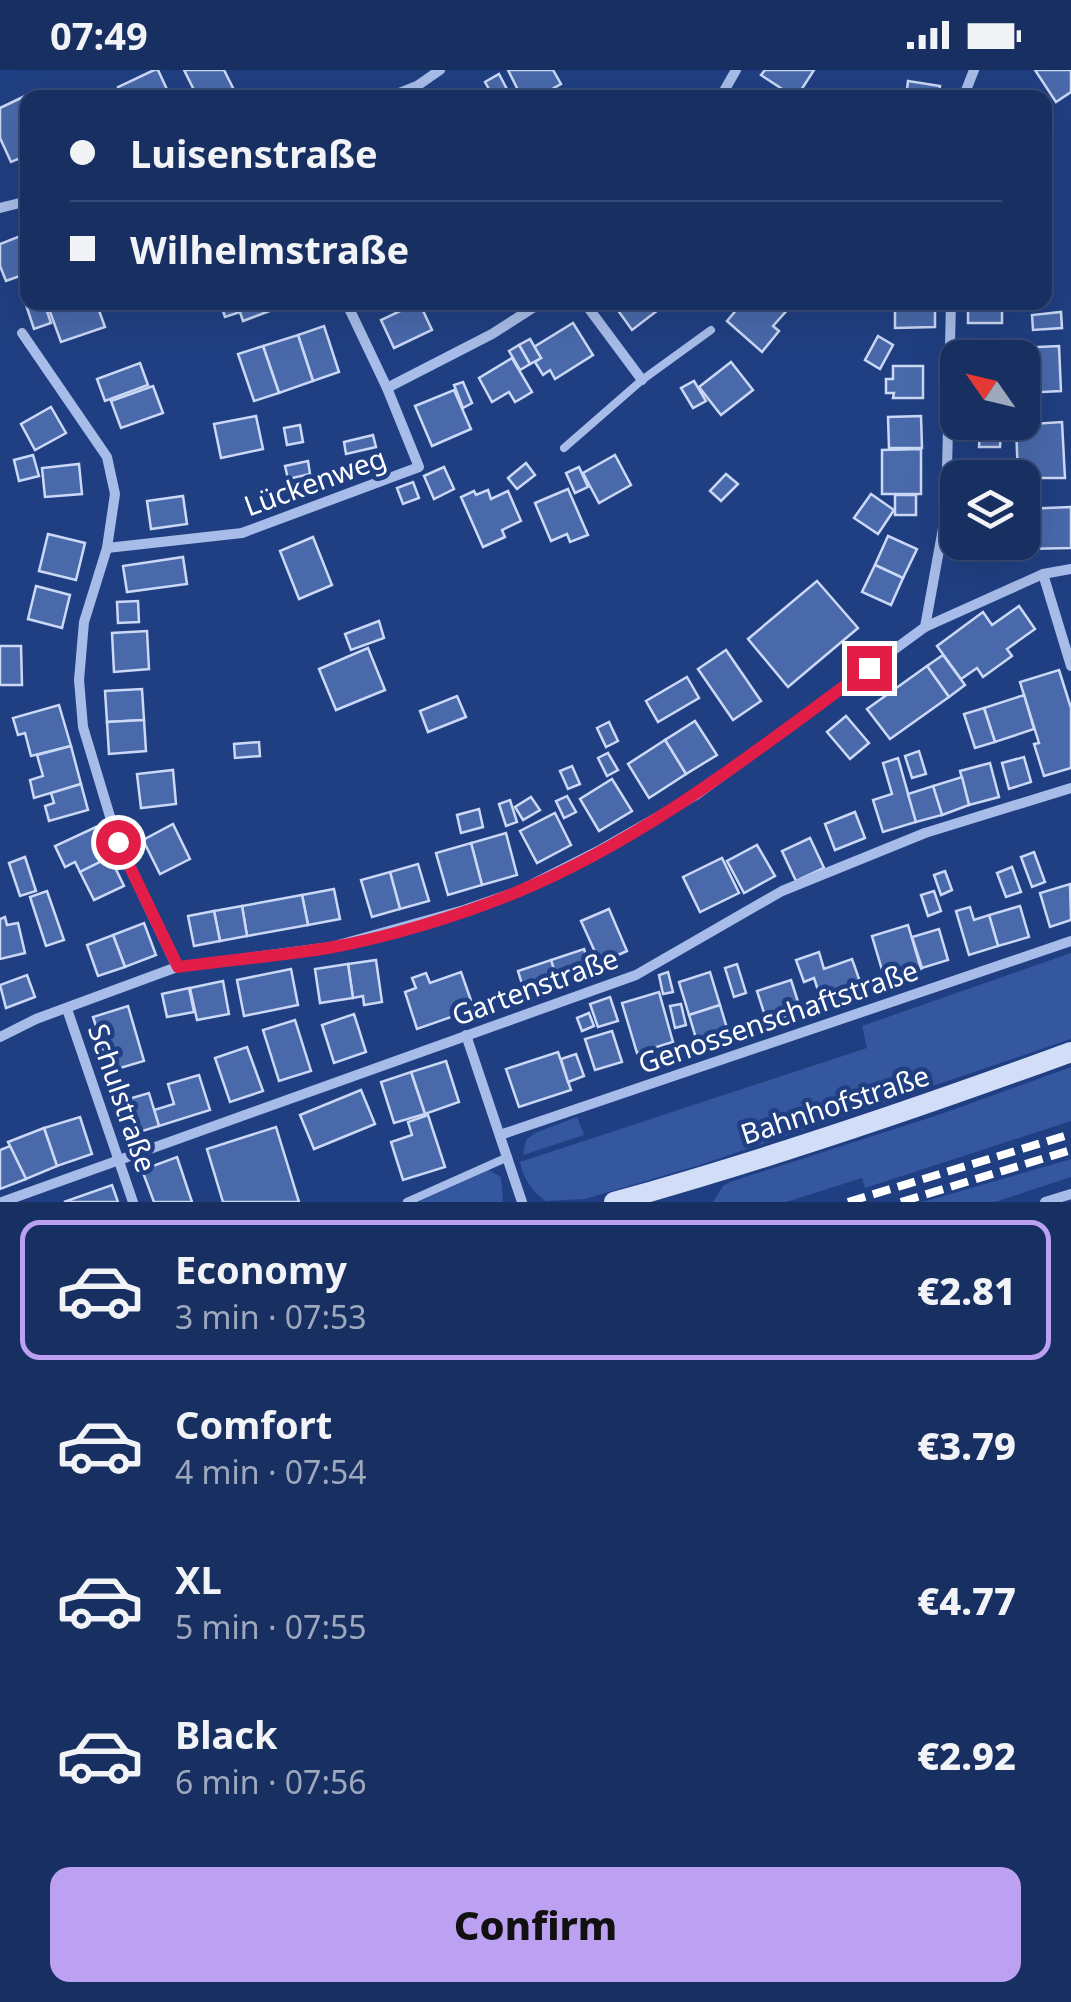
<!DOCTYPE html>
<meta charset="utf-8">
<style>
body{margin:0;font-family:"Noto Sans",sans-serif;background:#213768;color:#f1f3f6;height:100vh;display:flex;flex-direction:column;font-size:38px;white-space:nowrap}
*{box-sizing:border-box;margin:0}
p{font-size:32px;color:#9fa9be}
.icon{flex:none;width:55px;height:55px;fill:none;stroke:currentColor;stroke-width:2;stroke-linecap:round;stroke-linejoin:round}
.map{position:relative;height:1132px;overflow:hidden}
.side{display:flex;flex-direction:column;background:#182f62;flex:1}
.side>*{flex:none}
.guide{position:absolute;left:20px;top:20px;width:1032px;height:220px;border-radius:20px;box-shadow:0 10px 40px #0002,0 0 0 2px #364a77;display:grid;align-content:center;height:220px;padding:0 50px;background:#182f62}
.needle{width:65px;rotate:304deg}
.controls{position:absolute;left:940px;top:270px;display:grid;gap:20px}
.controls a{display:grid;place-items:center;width:100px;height:100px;border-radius:20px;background:#182f62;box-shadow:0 10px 40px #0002,0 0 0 2px #364a77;font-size:50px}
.end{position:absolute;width:45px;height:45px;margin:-22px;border:12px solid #e11d48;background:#fff;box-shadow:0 0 0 5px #fff}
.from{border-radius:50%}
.guide b{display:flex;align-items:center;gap:35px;height:95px;font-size:38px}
.guide b+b{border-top:2px solid #364a77}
.guide i{width:25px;height:25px;background:#f1f3f6}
ul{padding:18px 0 0;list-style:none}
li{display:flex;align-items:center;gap:30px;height:140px;margin:0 20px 15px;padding:0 30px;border:5px solid transparent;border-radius:20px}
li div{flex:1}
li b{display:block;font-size:38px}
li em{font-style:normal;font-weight:800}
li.current{border-color:#bca0f2}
li>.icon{width:90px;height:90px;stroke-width:1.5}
.cta{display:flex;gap:20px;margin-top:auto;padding:20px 50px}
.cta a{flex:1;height:115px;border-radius:20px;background:#bca0f2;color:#111;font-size:40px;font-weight:800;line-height:115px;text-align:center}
.status{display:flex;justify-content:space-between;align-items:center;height:70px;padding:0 50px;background:#182f62;direction:ltr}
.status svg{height:28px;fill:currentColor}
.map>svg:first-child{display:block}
.green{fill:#3457a0}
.building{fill:#4969ab;stroke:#cbd9f6;stroke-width:2.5}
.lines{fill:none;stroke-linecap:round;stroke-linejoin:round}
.service{stroke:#a7bce8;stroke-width:8}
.minor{stroke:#a7bce8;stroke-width:10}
.secondary{stroke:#d2ddf7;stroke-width:20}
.rail{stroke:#fff;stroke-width:8;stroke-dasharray:18 8;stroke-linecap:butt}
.route{stroke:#e11d48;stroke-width:12}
.labels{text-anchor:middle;stroke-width:9;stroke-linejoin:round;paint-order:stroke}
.street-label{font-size:28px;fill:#fff;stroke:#203f82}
</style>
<div class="status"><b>07:49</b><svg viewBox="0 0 49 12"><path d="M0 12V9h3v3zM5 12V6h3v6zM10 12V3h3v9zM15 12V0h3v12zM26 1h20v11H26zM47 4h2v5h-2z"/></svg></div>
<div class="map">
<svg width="1071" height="1132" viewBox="0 0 1071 1132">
<rect width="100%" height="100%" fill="#203f82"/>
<!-- green -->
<g class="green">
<path d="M1071 883V969L703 1094 585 1129 546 1131C533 1123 523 1108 520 1092L867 978 862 956Z"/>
<path d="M1071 997V1051L865 1118 862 1108 786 1132H713L723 1116 730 1112 941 1044Z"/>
<path d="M577 1047 584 1065 523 1085 526 1070 535 1063Z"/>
<path d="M1071 1089V1107L995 1132H923Z"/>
<path d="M489 1100 501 1107 503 1132H418Z"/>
</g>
<!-- building -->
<g class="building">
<path d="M154 0H158L171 28H123L118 17Z"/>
<path d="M184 0H224L238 28H198Z"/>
<path d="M508 0H553L561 14 536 28H522Z"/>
<path d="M765 0H814L796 28 761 5Z"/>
<path d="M1035 0H1071V22L1056 32Z"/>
<path d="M499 4 510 25 506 28H494L485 12Z"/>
<path d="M908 11 940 16 938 28H906Z"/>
<path d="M27 25 28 85 11 92 0 68V38Z"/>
<path d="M28 163V203L6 211 0 196V174Z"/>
<path d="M34 232H44L51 253 34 259 26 235Z"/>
<path d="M67 232H96L105 257 61 272 49 239Z"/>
<path d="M220 232H287L288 234 243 251 240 242 225 247Z"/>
<path d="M419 232 432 260 394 278 381 250Z"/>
<path d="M612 232H665L666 234 632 260Z"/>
<path d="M743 232H782L789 238 773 256 779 261 762 282 727 251Z"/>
<path d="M895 232H935V257L895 258Z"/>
<rect x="968" y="232" width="34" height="21"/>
<path d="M1061 242 1062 258 1033 260 1032 245Z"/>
<path d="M573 253 593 285 555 309 550 300 543 305 535 292 541 288 534 277Z"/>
<path d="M324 256 339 302 313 311 298 265Z"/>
<path d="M298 265 313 311 279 323 263 276Z"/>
<path d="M878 266 893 275 880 299 865 290Z"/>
<path d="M530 269 541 288 530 294 519 275Z"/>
<path d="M519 275 530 294 520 300 509 281Z"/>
<path d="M263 276 279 323 254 331 238 284Z"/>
<path d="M1059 276 1061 321 1022 323V288H1015V278Z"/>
<path d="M512 288 532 322 515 332 509 322 492 332 479 308Z"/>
<path d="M731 292 753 320 721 345 699 317Z"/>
<path d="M140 293 148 315 105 331 97 309Z"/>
<path d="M893 296H923V328H893L894 323H886V309H893Z"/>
<path d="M694 311 706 331 693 338 681 318Z"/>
<path d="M463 312 472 333 463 338 454 315Z"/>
<path d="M153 316 163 343 121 358 111 331Z"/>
<path d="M454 320 471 359 432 376 415 336Z"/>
<path d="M51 337 66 363 35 380 21 354Z"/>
<path d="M256 346 263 379 221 388 214 354Z"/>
<path d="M921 346 922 378H889L888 347Z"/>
<path d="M1062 352 1065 408H1018L1016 355Z"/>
<path d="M300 355 303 372 287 375 284 358Z"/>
<path d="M980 358H1001L1000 377H979Z"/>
<path d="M373 365 376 377 346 384 344 372Z"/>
<path d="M921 379V424H882V380Z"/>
<path d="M33 385 39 406 19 411 14 390Z"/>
<path d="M615 385 631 415 599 433 583 403Z"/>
<path d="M308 391 310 404 288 409 285 396Z"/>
<path d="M526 393 535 405 517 419 508 408Z"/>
<path d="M79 394 82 424 45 427 42 398Z"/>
<path d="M444 397 454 419 434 429 424 406Z"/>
<path d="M579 397 588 417 575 423 566 403Z"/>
<path d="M726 404 738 414 721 431 710 421Z"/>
<path d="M413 412 419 428 403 434 397 418Z"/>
<path d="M568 419 588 465 570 472 567 464 551 471 535 433Z"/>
<path d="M488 420 491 429 508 421 521 451 502 460 505 467 483 477 461 427 474 421 476 425Z"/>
<path d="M871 424 894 440 878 464 854 448Z"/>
<rect x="895" y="425" width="21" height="20"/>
<path d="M183 426 187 454 151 459 147 431Z"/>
<path d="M1071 437V478L1024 479 1023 439Z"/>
<path d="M48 464 85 473 76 510 39 501Z"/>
<path d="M888 466 917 479 903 508 875 495Z"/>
<path d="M313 467 332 515 299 529 280 481Z"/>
<path d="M966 472H1003V479L966 480Z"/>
<path d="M183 487 187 514 127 522 123 496Z"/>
<path d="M875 495 903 508 891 535 862 522Z"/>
<path d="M817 511 858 558 788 617 748 569Z"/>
<path d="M36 516 70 525 62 558 28 549Z"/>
<path d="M138 531 139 552 118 553 117 532Z"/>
<path d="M1019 536 1035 559 1007 579 1012 586 983 607 977 598 961 609 937 576 983 542 992 555Z"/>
<path d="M379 551 384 568 351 580 345 564Z"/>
<path d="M147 561 149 599 114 602 112 563Z"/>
<path d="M0 576H21L22 615H0Z"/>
<path d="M368 578 385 620 336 640 319 599Z"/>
<path d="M726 580 761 631 733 650 698 599Z"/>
<path d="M943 585 965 615 949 627 927 596Z"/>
<path d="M927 596 949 627 890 669 867 639Z"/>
<path d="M1059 600 1071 638V698L1044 706 1034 674 1039 673 1020 612Z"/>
<path d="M687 607 699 628 658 652 646 631Z"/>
<path d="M142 619 144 650 107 652 105 621Z"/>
<path d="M1024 625 1034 659 995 672 984 638Z"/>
<path d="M457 626 466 647 428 662 420 641Z"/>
<path d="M59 635 71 676 31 686 25 663 18 665 13 648Z"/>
<path d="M984 638 995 672 975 678 964 644Z"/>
<path d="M846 646 869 673 850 689 827 662Z"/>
<path d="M144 650 146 681 109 684 107 652Z"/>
<path d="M695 651 717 685 686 704 665 670Z"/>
<path d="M609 652 618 671 606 677 597 658Z"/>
<path d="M665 670 686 704 649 728 628 694Z"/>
<path d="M259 672 260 686 235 688 234 674Z"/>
<path d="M71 676 81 714 34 728 30 710 43 706 37 685Z"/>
<path d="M919 681 926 704 912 708 905 686Z"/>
<path d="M608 683 618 700 607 706 598 688Z"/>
<path d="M1024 687 1031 712 1009 719 1002 693Z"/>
<path d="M898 688 916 752 883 762 873 730 892 724 883 693Z"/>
<path d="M990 693 999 727 969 735 960 701Z"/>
<path d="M572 696 580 714 568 719 560 701Z"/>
<path d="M173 700 176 734 141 738 137 704Z"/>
<path d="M962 707 969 735 942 745 933 716Z"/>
<path d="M612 709 632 741 599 761 580 729Z"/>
<path d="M81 714 88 740 49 751 45 736 54 733 51 723Z"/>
<path d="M933 716 942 745 916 752 908 724Z"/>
<path d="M567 726 576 742 564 748 556 731Z"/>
<path d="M531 727 540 740 523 750 515 737Z"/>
<path d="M510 730 517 752 506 756 499 734Z"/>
<path d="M479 739 483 757 461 763 457 745Z"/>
<path d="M855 742 865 768 835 780 825 754Z"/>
<path d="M555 743 571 775 537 793 520 761Z"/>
<path d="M173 754 190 789 160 804 143 770Z"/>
<path d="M96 757 110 787 80 802 75 792 65 797 55 776Z"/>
<path d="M506 763 517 805 482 815 471 773Z"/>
<path d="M810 768 824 798 796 811 782 781Z"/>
<path d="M471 773 482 815 448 825 436 783Z"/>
<path d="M757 775 775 806 744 823 727 791Z"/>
<path d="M1034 782 1045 812 1032 817 1021 787Z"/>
<path d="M25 787 36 821 20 826 9 793Z"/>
<path d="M110 787 124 816 94 830 80 802Z"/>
<path d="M722 788 739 823 700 842 683 807Z"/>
<path d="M418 794 429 831 400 839 390 802Z"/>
<path d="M1012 797 1021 822 1006 827 997 803Z"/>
<path d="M945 801 952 820 941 825 934 805Z"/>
<path d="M390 802 400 839 372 847 361 810Z"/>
<path d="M1070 814 1071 850 1050 857 1040 823Z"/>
<path d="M334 819 340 849 308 855 302 825Z"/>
<path d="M47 821 64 870 46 876 30 827Z"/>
<path d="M934 821 941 841 928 846 921 825Z"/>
<path d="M302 825 308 855 247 866 242 836Z"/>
<path d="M242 836 247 866 220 871 214 841Z"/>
<path d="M1020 836 1029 867 998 876 989 845Z"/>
<path d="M970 837 974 850 989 845 998 876 969 885 956 841Z"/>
<path d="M609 839 627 881 600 893 581 851Z"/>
<path d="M214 841 220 871 194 876 188 846Z"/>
<path d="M5 847 7 855 18 853 25 883 0 889V849Z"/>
<path d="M144 853 156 885 125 897 113 865Z"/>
<path d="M908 855 921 899 885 910 872 866Z"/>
<path d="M939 859 948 890 922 898 912 867Z"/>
<path d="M113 865 125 897 98 906 87 875Z"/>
<path d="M584 879 592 904 559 916 551 890Z"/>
<path d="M819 882 824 899 852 889 863 920 823 935 814 908 804 912 796 890Z"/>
<path d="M376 890 382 932 364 935 363 926 353 928 348 894Z"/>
<path d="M551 890 559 916 526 927 518 901Z"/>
<path d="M348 894 353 928 320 933 315 899Z"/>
<path d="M737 894 746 923 734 927 725 898Z"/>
<path d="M291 899 298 935 244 946 237 910Z"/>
<path d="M461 902 474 939 417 959 405 922 416 918 412 908 426 903 430 913Z"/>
<path d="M668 902 673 922 663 924 659 905Z"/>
<path d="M710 902 720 935 689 945 679 912Z"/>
<path d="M27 905 35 927 6 938 0 915Z"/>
<path d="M791 910 801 941 767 952 757 921Z"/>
<path d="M223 911 229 944 197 950 190 918Z"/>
<path d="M189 918 194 942 167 947 162 924Z"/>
<path d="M659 922 673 972 637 983 622 933Z"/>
<path d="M610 927 618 951 598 957 590 934Z"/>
<path d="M681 934 686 955 675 958 670 936Z"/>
<path d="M720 935 729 965 698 975 689 945Z"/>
<path d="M128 936 144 991 110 1001 93 947Z"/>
<path d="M589 943 594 956 582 961 577 948Z"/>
<path d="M354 944 366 982 334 993 322 955Z"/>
<path d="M295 950 311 1001 279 1011 263 960Z"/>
<path d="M612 961 622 992 595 1000 585 969Z"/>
<path d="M247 977 263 1021 230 1032 215 988Z"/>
<path d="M558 982 571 1020 519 1037 506 999Z"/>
<path d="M576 984 584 1006 568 1012 561 989Z"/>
<path d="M446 991 459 1032 425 1044 411 1002Z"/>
<path d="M411 1002 425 1044 394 1053 381 1012Z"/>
<path d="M199 1005 210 1040 159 1056 154 1040 174 1034 168 1014Z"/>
<path d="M361 1020 375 1054 314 1079 300 1045Z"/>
<path d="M149 1023 159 1056 129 1065 118 1032Z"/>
<path d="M428 1045 445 1097 403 1110 391 1072 412 1065 408 1052Z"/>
<path d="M80 1047 92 1084 57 1096 44 1058Z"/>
<path d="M276 1057 299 1132H223L207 1079Z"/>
<path d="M44 1058 57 1096 26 1109 8 1072Z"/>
<path d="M10 1076 26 1109 0 1119V1080Z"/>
<path d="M177 1087 192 1132H154L142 1100Z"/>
<path d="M112 1115 118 1132H64Z"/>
</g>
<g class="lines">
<!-- service -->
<g class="service">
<path d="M564 378 642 310 711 260"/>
<path d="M407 1132 508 1087"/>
</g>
<!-- minor -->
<g class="minor">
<path d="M387 28 417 16 440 0"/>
<path d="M720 28 736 0"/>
<path d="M963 28 974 0"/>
<path d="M0 138 28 131"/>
<path d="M584 232 642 310"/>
<path d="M22 263 107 387 115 424 107 478 84 552 79 610 83 657 118 773 177 897"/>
<path d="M387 318 492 264 542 232"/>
<path d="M107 478 242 463 419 397 387 318 346 232"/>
<path d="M1043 504 1071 596"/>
<path d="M925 557 1043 504 1071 499"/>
<path d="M67 939 133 1132"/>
<path d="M466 965 522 1132"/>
<path d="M0 967 36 949 177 897 331 877 464 840 519 821 598 781 696 725 925 557 946 442 951 232"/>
<path d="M500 1065 1071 871"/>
<path d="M2 1132 636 905 782 821 925 763 1071 718"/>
<path d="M1045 1132 1071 1124"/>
</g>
<!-- secondary -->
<path class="secondary" d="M614 1132C769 1089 921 1037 1071 982"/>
<!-- rail -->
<g class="rail">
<path d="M848 1132 1071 1064"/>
<path d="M901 1132 1071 1080"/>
</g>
</g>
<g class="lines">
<!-- route -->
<path class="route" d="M118 772 178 897C228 890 278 886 328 878 386 868 462 845 517 822 646 769 757 680 869 598"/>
</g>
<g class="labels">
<!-- street labels -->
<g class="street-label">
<text transform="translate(315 412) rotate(-20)" y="10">Lückenweg</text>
<text transform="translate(535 917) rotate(-20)" y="10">Gartenstraße</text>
<text transform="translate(778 947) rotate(-19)" y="10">Genossenschaftstraße</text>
<text transform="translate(122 1028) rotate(71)" y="10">Schulstraße</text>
<text transform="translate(835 1035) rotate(-18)" y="10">Bahnhofstraße</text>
</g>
</g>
</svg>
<div class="controls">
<a><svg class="needle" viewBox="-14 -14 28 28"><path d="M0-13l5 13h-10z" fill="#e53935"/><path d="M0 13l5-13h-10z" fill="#9fa9be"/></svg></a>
<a><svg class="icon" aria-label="layers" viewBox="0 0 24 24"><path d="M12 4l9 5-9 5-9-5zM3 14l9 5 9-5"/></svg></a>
</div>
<i class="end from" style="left:118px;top:772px"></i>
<i class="end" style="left:869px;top:598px"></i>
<div class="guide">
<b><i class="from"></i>Luisenstraße</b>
<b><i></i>Wilhelmstraße</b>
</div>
</div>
<section class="side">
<ul>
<li class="current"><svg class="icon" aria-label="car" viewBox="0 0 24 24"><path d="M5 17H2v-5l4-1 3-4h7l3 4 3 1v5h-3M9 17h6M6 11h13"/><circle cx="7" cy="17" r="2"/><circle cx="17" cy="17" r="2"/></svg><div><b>Economy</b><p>3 min · 07:53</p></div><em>€2.81</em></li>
<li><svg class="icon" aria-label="car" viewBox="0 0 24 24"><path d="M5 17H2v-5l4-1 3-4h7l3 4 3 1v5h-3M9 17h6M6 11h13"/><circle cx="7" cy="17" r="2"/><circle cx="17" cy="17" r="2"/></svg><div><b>Comfort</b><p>4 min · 07:54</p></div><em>€3.79</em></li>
<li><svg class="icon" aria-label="car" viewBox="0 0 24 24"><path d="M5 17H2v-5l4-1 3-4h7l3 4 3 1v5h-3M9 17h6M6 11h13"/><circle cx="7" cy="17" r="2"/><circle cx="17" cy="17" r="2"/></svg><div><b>XL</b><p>5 min · 07:55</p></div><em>€4.77</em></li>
<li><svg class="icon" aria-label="car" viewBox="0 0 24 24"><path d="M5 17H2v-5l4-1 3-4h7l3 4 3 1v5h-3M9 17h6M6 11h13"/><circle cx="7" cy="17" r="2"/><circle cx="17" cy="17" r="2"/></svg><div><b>Black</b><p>6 min · 07:56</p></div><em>€2.92</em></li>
</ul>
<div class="cta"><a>Confirm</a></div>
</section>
